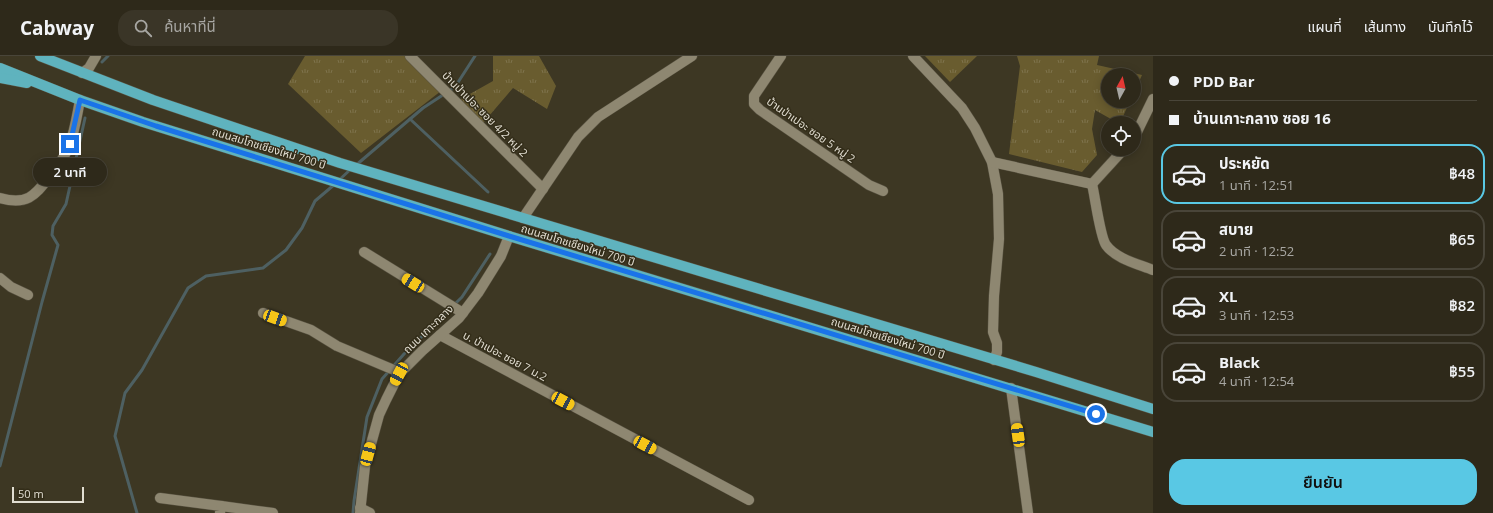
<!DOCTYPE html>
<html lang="th">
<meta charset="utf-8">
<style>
body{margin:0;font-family:"Open Sans","Noto Sans Thai",sans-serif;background:#3a3527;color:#f1f3f6;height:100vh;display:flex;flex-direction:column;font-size:15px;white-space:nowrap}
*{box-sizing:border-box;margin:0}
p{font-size:13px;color:#a7a6a2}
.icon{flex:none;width:22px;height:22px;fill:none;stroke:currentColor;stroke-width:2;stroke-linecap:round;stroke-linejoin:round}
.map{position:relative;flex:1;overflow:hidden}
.details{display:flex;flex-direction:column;background:#2e291a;width:340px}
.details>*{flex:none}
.top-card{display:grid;align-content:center;height:88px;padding:0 16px;background:#2e291a}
.needle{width:26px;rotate:8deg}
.buttons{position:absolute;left:1101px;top:12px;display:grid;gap:8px}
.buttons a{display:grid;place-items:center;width:40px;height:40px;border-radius:50%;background:#2e291a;box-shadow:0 2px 10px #0003,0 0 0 1px #494539;font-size:20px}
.scale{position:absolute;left:12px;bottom:10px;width:72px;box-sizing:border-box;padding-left:4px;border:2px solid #e1ddd1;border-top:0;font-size:11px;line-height:14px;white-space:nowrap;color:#e1ddd1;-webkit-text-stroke:3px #332d19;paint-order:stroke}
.end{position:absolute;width:18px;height:18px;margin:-9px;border:5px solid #1a73e8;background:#fff;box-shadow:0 0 0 2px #fff}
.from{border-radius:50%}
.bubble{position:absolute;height:28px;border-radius:14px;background:#2e291a;box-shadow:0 2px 10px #0003,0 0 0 1px #494539;font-size:13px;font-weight:600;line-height:28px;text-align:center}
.car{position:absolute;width:12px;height:24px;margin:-12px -6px;border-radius:5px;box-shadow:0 0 3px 1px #0007;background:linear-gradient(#f5c518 24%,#345 0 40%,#f5c518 0 76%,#345 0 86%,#f5c518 0)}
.top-card b{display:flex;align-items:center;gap:14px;height:38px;font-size:15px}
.top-card b+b{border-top:1px solid #494539}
.top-card i{width:10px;height:10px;background:#f1f3f6}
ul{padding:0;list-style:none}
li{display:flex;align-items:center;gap:12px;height:60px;margin:0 8px 6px;padding:0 8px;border:2px solid #494539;border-radius:16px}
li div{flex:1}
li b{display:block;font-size:15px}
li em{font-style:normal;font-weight:600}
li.active{border-color:#59c8e4}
li>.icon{width:36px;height:36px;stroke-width:1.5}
.button{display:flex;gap:8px;margin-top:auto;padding:8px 16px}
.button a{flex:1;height:46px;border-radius:16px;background:#59c8e4;color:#111;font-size:16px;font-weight:600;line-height:46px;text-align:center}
header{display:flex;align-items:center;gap:24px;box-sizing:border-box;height:56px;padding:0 20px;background:#2e291a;border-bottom:1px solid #494539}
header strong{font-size:19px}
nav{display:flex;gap:22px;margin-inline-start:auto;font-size:14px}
.search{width:280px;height:36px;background:#3a3527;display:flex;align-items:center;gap:10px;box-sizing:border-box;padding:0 14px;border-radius:16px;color:#a7a6a2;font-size:15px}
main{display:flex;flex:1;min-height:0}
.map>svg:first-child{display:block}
.grass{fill:url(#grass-tufts)}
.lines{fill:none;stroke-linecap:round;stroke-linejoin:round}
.stream{stroke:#4e6062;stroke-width:3}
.street-casing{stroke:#595342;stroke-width:11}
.secondary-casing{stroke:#595342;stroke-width:11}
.primary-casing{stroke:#595342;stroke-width:11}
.street{stroke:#8e8771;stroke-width:10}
.secondary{stroke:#8e8771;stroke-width:10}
.primary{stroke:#5fb3be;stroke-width:10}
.route{stroke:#1a73e8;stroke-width:5}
.labels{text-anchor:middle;stroke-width:3;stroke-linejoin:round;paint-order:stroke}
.street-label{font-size:11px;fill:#e1ddd1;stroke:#332d19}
</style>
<header>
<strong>Cabway</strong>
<div class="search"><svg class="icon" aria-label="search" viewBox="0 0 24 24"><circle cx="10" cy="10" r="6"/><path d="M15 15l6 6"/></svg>ค้นหาที่นี่</div>
<nav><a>แผนที่</a><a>เส้นทาง</a><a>บันทึกไว้</a></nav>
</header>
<main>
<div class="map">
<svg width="1153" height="457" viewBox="0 0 1153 457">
<defs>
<pattern id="grass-tufts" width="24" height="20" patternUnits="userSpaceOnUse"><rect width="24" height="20" fill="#695c2f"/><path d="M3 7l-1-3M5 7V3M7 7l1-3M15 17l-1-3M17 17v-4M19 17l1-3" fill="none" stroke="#7e734c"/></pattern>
</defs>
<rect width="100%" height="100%" fill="#3d3723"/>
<!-- grass -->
<g class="grass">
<path d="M305 0H407L441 35 361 97 288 28Z"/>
<path d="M493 0H539L556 30 547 53 513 32 483 67 461 43 493 25Z"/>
<path d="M925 0H977L950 26Z"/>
<path d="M1017 0H1099L1097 9 1142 19 1134 37V19H1108V45H1130L1120 67H1118L1095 54 1092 73 1097 99 1082 116 1009 98 1020 10Z"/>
</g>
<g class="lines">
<!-- stream -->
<g class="stream">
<path d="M102 6 108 0"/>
<path d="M410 63 488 136"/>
<path d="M355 110 423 52 455 31 475 0"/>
<path d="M339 124 351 113"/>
<path d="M0 410 42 246 58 189 52 179 53 170 66 148 85 62"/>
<path d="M137 457 115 380 125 337 142 314 188 232 206 220 263 212 286 194 302 172 315 145 335 128"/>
<path d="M353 457 354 445 367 361 382 323 404 298 462 241 490 198"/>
</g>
<!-- street casing -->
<g class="street-casing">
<g id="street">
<path d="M410 0 543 133"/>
<path d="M781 0 754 40V48L760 54 869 129 883 135"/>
<path d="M913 0 962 52 975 72 992 106 998 138 999 183 994 240 993 276 997 287V296L994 304"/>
<path d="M82 17 89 12 96 0"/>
<path d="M1134 82 1153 43"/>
<path d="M992 106 1092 128"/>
<path d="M1092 128C1095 140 1100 181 1106 189 1116 203 1138 208 1153 214"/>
<path d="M1092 128 1124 93"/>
<path d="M0 142C28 150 35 139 51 119 58 110 65 101 69 90 75 75 77 59 80 44"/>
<path d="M364 196 463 257"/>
<path d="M0 222 11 231 28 239"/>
<path d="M263 257 311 274 337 290 394 314 399 318"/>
<path d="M440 279 749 444"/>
<path d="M160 442 221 450 220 457"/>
<path d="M221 450 273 457"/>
<path d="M360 452 370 457"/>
</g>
</g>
<!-- secondary casing -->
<g class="secondary-casing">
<g id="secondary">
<path d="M523 162 578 81 598 61 692 0"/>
<path d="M1011 332 1028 457"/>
<path d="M360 457 365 410 379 359 386 344 399 318 422 295 459 262 478 237 501 200 509 180"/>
</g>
</g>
<!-- primary casing -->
<g class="primary-casing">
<g id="primary">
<path d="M40 0 153 44 340 107 1036 316 1153 353"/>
<path d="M0 12 80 44 143 66 509 180 1153 376"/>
<path d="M0 22 27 27"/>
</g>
</g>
<!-- street -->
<use href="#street" class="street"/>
<!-- secondary -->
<use href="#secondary" class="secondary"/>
<!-- primary -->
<use href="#primary" class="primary"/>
</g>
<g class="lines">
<!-- route -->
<path class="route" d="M70 88 80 44 156 70 509 180 1096 358"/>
</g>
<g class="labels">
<!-- street labels -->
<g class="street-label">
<text transform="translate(485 58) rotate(45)" y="4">บ้านป่าเปอะ ซอย 4/2 หมู่ 2</text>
<text transform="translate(811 74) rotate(35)" y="4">บ้านป่าเปอะ ซอย 5 หมู่ 2</text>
<text transform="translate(269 92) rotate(17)" y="4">ถนนสมโภชเชียงใหม่ 700 ปี</text>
<text transform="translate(578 189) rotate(17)" y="4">ถนนสมโภชเชียงใหม่ 700 ปี</text>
<text transform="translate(428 273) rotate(-44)" y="4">ถนน เกาะกลาง</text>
<text transform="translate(888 282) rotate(17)" y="4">ถนนสมโภชเชียงใหม่ 700 ปี</text>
<text transform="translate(505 300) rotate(28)" y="4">บ. ป่าเปอะ ซอย 7 ม.2</text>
</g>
</g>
</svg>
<div class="buttons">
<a><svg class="needle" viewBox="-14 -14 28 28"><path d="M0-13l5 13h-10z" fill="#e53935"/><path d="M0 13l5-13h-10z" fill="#a7a6a2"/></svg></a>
<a><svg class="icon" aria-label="locate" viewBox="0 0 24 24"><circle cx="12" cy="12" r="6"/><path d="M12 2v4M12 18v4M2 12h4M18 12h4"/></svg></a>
</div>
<div class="scale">50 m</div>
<i class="end from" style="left:1096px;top:358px"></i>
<i class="end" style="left:70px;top:88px"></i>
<div class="bubble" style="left:33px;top:102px;width:74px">2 นาที</div>
<i class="car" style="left:413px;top:227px;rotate:302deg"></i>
<i class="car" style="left:275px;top:262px;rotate:110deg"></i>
<i class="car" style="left:399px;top:318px;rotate:208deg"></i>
<i class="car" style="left:563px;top:345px;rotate:118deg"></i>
<i class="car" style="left:1018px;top:379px;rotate:352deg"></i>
<i class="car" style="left:645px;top:389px;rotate:118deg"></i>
<i class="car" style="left:368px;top:398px;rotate:15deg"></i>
</div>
<section class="details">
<div class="top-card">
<b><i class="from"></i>PDD Bar</b>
<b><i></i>บ้านเกาะกลาง ซอย 16</b>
</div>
<ul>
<li class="active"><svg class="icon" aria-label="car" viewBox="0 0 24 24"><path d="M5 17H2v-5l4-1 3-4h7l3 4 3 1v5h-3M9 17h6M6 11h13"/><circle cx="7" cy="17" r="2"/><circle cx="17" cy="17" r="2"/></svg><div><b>ประหยัด</b><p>1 นาที · 12:51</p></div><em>฿48</em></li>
<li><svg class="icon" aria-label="car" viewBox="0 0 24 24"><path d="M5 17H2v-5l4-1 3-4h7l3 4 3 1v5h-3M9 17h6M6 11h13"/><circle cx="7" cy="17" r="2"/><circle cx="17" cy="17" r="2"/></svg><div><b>สบาย</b><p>2 นาที · 12:52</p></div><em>฿65</em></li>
<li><svg class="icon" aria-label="car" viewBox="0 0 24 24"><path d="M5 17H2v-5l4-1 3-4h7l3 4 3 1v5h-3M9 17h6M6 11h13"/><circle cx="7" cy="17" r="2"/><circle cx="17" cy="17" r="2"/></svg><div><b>XL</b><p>3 นาที · 12:53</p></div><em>฿82</em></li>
<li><svg class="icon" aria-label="car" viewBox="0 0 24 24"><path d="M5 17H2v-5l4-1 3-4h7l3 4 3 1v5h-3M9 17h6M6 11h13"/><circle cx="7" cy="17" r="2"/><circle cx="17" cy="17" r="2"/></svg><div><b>Black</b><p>4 นาที · 12:54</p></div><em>฿55</em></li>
</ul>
<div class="button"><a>ยืนยัน</a></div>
</section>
</main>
